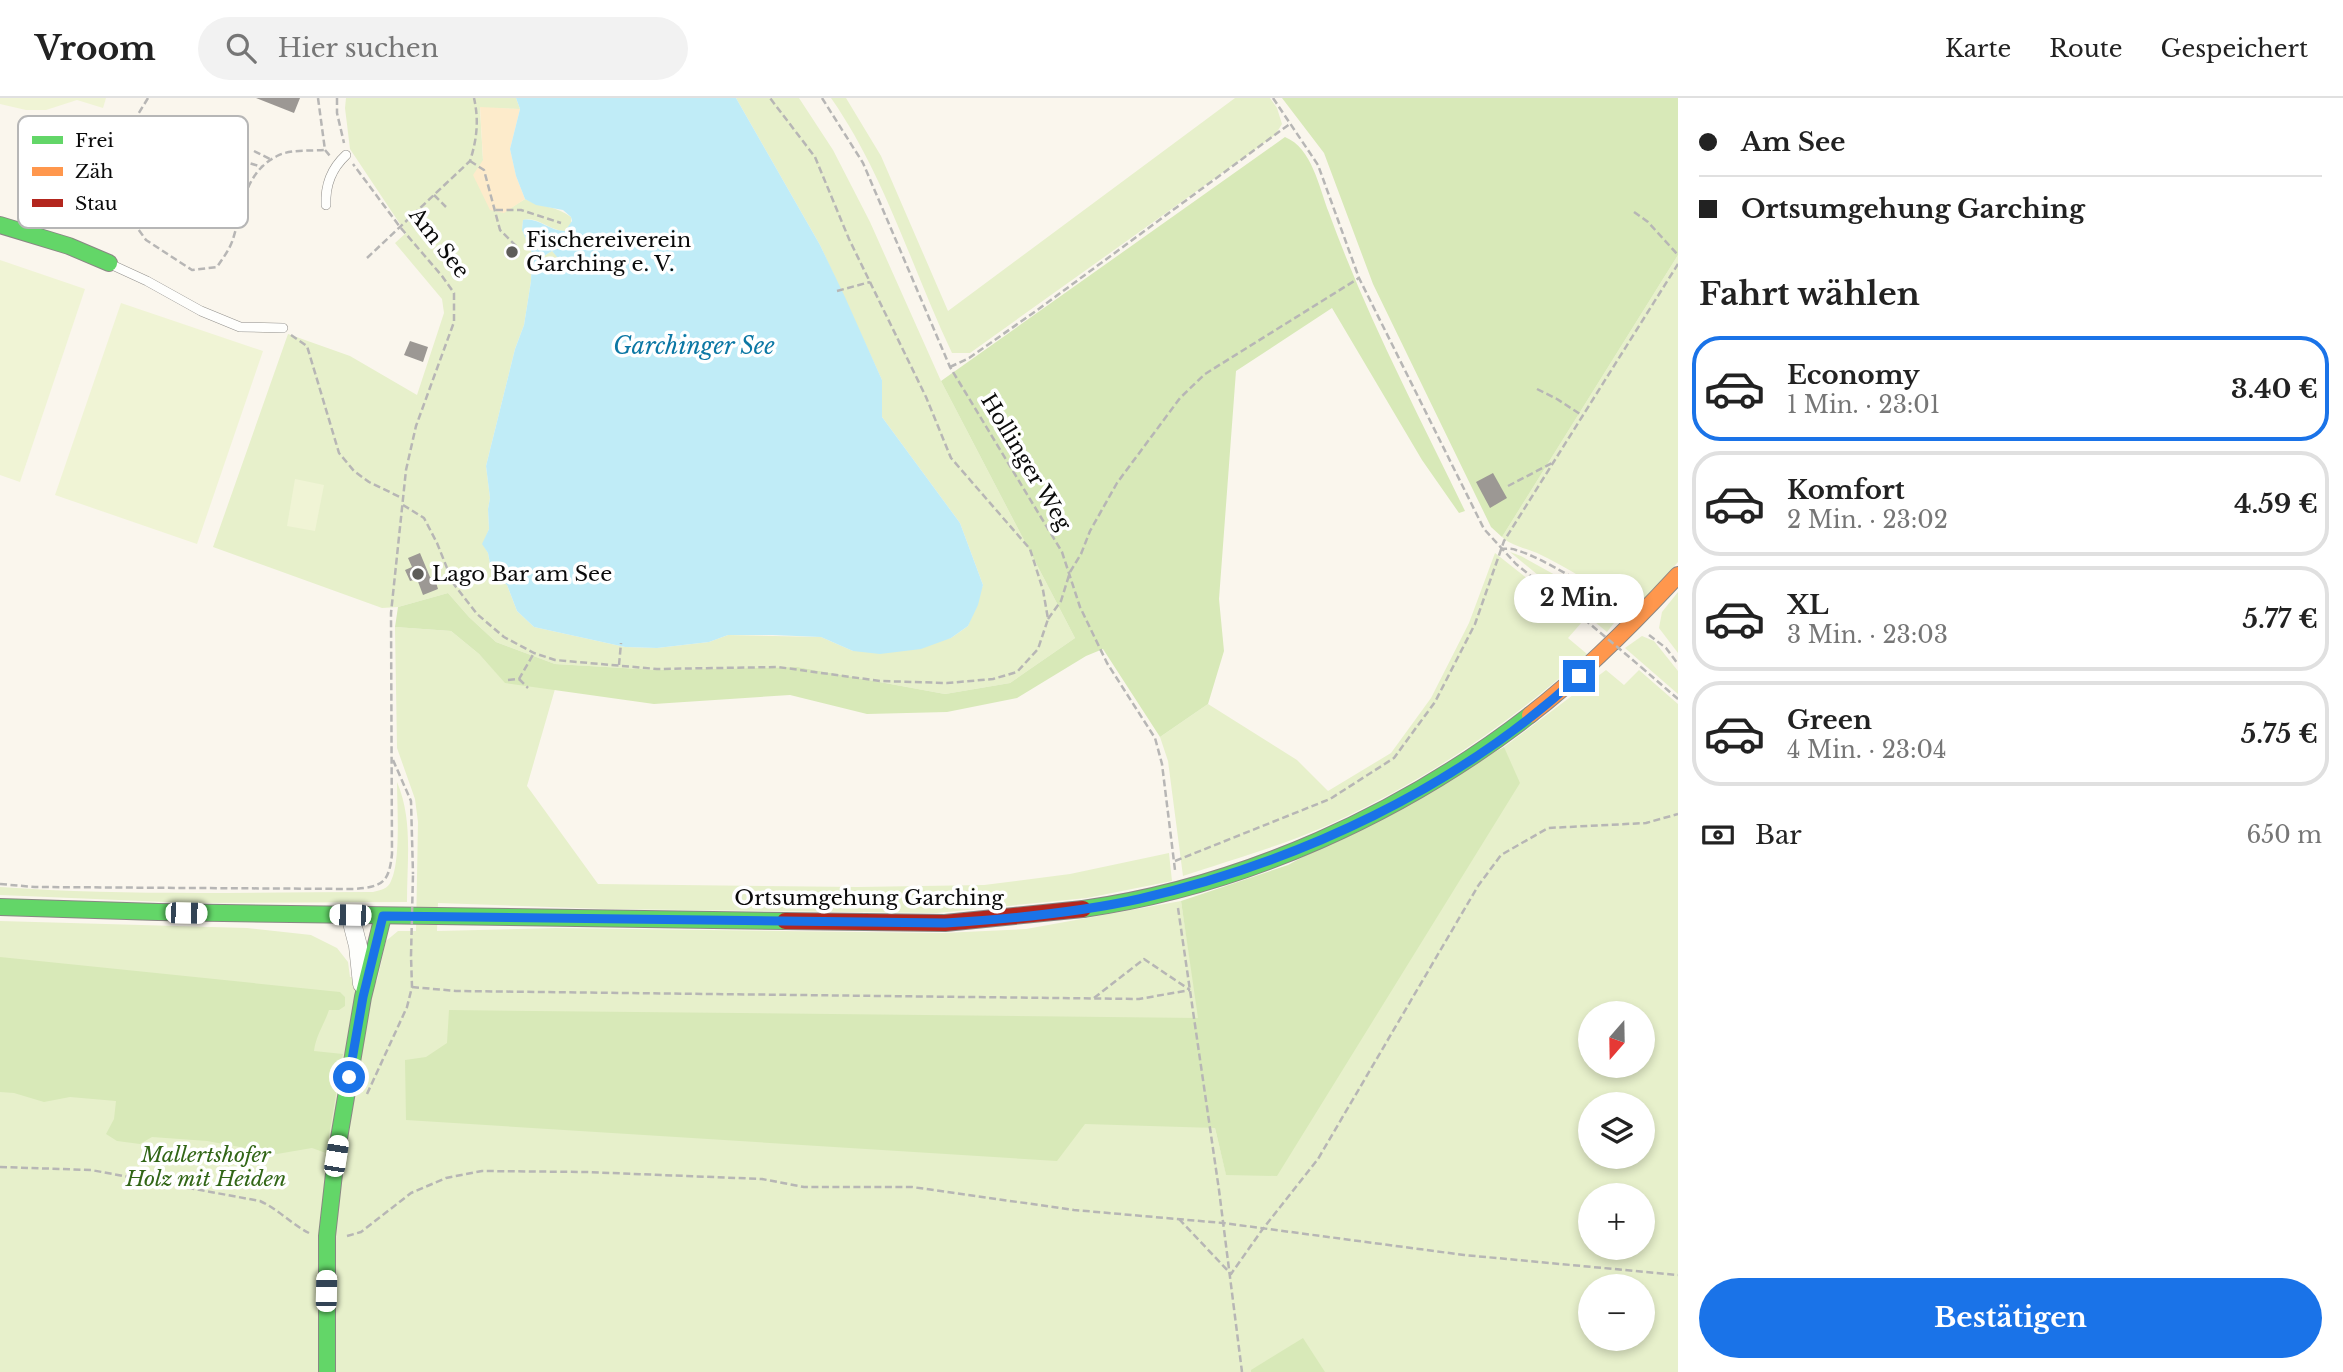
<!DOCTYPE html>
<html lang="de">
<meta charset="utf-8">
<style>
body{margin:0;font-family:"Libre Baskerville",serif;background:#f2f2f2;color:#222;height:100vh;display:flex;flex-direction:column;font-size:26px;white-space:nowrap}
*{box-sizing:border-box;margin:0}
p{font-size:23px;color:#767676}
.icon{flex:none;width:38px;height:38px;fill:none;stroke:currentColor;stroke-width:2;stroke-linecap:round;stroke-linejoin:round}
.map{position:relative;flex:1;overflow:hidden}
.side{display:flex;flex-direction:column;background:#fff;width:665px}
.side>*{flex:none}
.guide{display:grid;align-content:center;height:154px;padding:0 21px;background:#fff}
.needle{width:46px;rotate:200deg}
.buttons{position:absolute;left:1578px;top:903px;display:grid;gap:14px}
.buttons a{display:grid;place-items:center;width:77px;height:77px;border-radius:50%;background:#fff;box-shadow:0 4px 10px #0003;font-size:35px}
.end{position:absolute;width:32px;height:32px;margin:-16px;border:9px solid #1a73e8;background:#fff;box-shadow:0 0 0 4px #fff}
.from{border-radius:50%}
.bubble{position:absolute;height:49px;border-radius:24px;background:#fff;box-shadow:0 4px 10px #0003;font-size:23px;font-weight:700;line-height:49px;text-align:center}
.car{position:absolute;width:21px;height:42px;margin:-21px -10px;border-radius:9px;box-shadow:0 0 5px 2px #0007;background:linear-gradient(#fff 24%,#345 0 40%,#fff 0 76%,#345 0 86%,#fff 0)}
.guide b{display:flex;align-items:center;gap:24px;height:66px;font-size:26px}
.guide b+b{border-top:2px solid #e0e0e0}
.guide i{width:18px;height:18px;background:#222}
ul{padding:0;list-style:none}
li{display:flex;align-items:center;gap:21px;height:105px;margin:0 14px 10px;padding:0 7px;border:4px solid #e0e0e0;border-radius:28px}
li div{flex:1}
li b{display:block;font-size:26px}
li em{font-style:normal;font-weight:700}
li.on{border-color:#1a73e8}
li>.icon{width:63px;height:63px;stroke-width:1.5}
h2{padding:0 21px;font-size:32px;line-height:84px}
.pay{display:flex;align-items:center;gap:18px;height:77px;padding:0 21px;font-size:26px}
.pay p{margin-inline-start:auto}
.primary-button{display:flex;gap:14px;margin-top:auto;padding:14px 21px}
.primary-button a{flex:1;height:80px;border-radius:42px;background:#1a73e8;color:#fff;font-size:28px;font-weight:700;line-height:80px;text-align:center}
header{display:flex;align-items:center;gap:42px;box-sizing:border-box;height:98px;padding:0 35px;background:#fff;border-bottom:2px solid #e0e0e0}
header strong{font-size:33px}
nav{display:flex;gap:38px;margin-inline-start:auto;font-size:24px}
.search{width:490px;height:63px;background:#f2f2f2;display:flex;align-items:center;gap:18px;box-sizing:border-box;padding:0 24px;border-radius:38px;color:#767676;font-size:26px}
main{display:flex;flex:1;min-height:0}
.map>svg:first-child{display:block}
.green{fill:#e7f0cb;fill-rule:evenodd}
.forest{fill:#d8e9b8}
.sand{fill:#fdebcb}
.pitch{fill:#f0f4d5}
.water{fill:#c0ecf7;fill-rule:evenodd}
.building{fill:#9c9894}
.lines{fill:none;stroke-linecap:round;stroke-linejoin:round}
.lane-casing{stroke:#92908c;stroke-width:10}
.street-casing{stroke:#92908c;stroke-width:19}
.fast-casing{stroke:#898783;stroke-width:18}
.slow-casing{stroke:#898783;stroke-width:18}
.jam-casing{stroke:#898783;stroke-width:18}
.path{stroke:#b7b6b5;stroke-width:2.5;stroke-dasharray:7 3.5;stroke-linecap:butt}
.lane{stroke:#fefefc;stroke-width:9}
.street{stroke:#fefefc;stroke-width:18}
.fast{stroke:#63d668;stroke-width:16}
.slow{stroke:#ff974d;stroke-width:16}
.jam{stroke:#b3261e;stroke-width:16}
.path-bridge{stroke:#b7b6b5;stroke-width:2.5;stroke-dasharray:7 3.5;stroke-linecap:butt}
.route{stroke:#1a73e8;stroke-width:9}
.poi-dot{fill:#5e5d59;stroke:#fff;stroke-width:2.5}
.labels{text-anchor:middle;stroke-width:7;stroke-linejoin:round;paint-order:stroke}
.poi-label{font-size:21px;fill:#0a0a0a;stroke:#fff;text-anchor:start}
.street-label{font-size:21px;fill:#0a0a0a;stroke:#fff}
.park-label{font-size:21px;font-style:italic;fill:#326617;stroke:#fff}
.water-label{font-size:23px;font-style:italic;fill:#0b77a4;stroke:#fff}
.key{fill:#fff;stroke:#b6b6b6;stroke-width:2}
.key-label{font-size:19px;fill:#0a0a0a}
</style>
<header>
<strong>Vroom</strong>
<div class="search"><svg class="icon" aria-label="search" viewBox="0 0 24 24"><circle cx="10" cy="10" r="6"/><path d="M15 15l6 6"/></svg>Hier suchen</div>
<nav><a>Karte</a><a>Route</a><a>Gespeichert</a></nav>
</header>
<main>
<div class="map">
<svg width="1678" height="1274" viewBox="0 0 1678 1274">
<rect width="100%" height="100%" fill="#faf6ed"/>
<!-- green -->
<g class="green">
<path d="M346 0H516L520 11 480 10 483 62 504 114 525 101C540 109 557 108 571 119V126L565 133C549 133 538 118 523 122L522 132 532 155 531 183 524 227 515 251 486 368 490 400 488 411 489 431 483 446 488 455 492 476 507 487 517 513 534 529 625 549 657 550 709 544 728 537 821 539 853 553 951 540 968 528 983 487 960 425 882 319V282L820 147 736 0H799L833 52 870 124 941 283 1075 540 1010 585 945 596 798 569 657 572 555 566 496 544 469 519 448 495 398 509 382 510 213 449 288 236 350 258 417 297 444 215 442 201 395 145 406 135 350 51 345 10Z"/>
<path d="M831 0H846L881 58 948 213 1235 0H1270L1277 10 1282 26 1275 37 970 255H952C912 171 885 77 831 0Z"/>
<path d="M552 153 559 160C558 167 555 171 548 174L541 169 539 161Z"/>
<path d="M1678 157V464L1634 512H1625C1600 489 1568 470 1537 455 1525 450 1512 448 1502 439Z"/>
<path d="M1510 454 1521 458 1602 503 1615 515 1614 525 1607 534Z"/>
<path d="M1495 455 1582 524 1568 540 1587 556C1513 623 1429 680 1339 722 1292 745 1233 761 1183 778L1168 663 1160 639 1208 606 1297 662 1328 693 1391 655 1431 600 1469 525Z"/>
<path d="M1678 494V555L1659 530 1662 514Z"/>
<path d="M395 529 451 533 479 556 505 584 555 591 527 688 598 786 858 789 984 787 1070 776 1169 755 1172 783 1087 800 937 815 606 811 438 805 437 833 556 830 942 835 1026 831 1181 803 1199 920H1190L1202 1029 1215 1030 1226 1076 1504 649 1606 572 1624 587 1639 572 1678 606V1274H0V823L247 830 311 837 337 850 348 864 350 879 377 883 386 843 398 833H416L418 724 415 701 397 650ZM1591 915H1643V968H1591ZM1591 1006H1643V1059H1591ZM1591 1097H1643V1150H1591ZM1591 1188H1643V1241H1591Z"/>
<path d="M1642 538 1654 543 1678 573V596L1625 550Z"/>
<path d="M397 684C413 721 407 763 407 804L190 805 0 797V789C124 798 249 794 373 794 381 792 388 791 391 783 401 763 397 707 397 684Z"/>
</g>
<!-- forest -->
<g class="forest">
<path d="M1282 0H1678V157L1502 439 1491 429 1373 186 1324 55Z"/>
<path d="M1285 39C1312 50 1319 89 1329 115 1366 217 1417 314 1465 413L1459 415 1422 362 1332 210 1236 273 1219 501 1224 553 1208 606 1160 639 1103 551 1086 558 1017 600 947 614 867 616 790 597 654 606 505 585 479 556 451 533 395 529 398 509 448 495 469 519 496 544 555 566 657 572 798 569 945 596 1010 585 1075 540 941 283Z"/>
<path d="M1504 649 1520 685 1277 1078 1226 1077 1215 1030 1085 1026 1057 1063 406 1022 405 962 426 959 447 945 449 912 1198 920 1181 803 1288 767Z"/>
<path d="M0 859 340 894 345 899V908L339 912H329C324 927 316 937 314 953L343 956 326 1055 312 1050 277 1056 207 1043 152 1039 140 1046 117 1043 106 1036 114 1021 116 1003 70 999 44 1004 14 995 0 994Z"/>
<path d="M1303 1240 1325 1274H1251V1272Z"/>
</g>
<!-- sand -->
<path class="sand" d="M480 9 520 11 510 51 516 78 525 101 504 115 490 112 473 77 483 62Z"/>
<!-- pitch -->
<g class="pitch">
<path d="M0 0H106L103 10 77 2 46 12H26L0 6Z"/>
<path d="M0 162 85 191 20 384 0 377Z"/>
<path d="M121 205 263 253 197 446 55 397Z"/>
<path d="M295 381 324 387 315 433 287 428Z"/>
</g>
<!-- water -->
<path class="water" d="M516 0H736L820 147 845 199 882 282V319L960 425 983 487 978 507 968 528 951 540 921 551 880 556 853 553 821 539 772 537H728L709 544 657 550 625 549 534 529 517 513 507 487 492 476 488 455 482 446 489 431 488 411 490 400 486 368 515 251 524 227 531 183 532 155 522 132 523 122C538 119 549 133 565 133L572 123 571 119 563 112 536 107 525 101 516 78 510 51 520 11ZM552 153 558 160C558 167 555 172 548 174L541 169 539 161Z"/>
<!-- building -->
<g class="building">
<path d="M256 0H300L294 15Z"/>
<path d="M410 243 428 249 423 264 404 257Z"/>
<path d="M1493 375 1507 400 1490 410 1476 384Z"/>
<path d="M420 455 430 479 435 481 438 491 423 497 417 481 410 483 405 472 412 469 408 460Z"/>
</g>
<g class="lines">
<!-- lane casing -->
<g class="lane-casing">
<g id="lane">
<path d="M326 107C325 87 332 70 346 57"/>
<path d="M110 166 147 183 201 213 240 229 283 230"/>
</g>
</g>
<!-- street casing -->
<g class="street-casing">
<path id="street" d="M350 817 358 848 362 886"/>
</g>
<!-- fast casing -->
<g class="fast-casing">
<g id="fast">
<path d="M0 127 69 148 109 165"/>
<path d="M0 809 158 814 785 823"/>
<path d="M1083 811C1244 788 1402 716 1530 617"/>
<path d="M327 1274V1138L336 1058 363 899 383 818"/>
</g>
</g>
<!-- slow casing -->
<g class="slow-casing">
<path id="slow" d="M1530 617C1584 575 1631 528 1678 477"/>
</g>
<!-- jam casing -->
<g class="jam-casing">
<path id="jam" d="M785 823 945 825 1083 811"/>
</g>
<!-- path -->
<g class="path">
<path d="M148 0 117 51 113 67 126 114 146 142 192 172 217 169C223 160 230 151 233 141 243 109 244 75 277 58 290 51 311 53 325 52"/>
<path d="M318 0 325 52 330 58"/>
<path d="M337 0V15L344 45"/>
<path d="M822 0 863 65 950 269 1062 454 1080 509 1107 565 1155 640 1162 666 1175 772"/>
<path d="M1273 0 1318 67 1359 180 1484 431 1516 466 1584 521"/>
<path d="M254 53 272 62"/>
<path d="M117 58 126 55 141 59"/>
<path d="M470 63 484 72 500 132 516 148"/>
<path d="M238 73 239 70 243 72 246 64 262 69"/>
<path d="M434 97 446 109"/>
<path d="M496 112H521L561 125"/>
<path d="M1634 114 1648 124 1678 157"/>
<path d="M75 128 91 93 113 67"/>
<path d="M367 160 470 63C477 41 479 22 474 0"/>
<path d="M837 193 870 184"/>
<path d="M291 237 307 248 339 355 354 373 369 384 402 400"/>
<path d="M950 269 969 260 1036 213 1291 25"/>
<path d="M1537 291 1557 301 1583 318"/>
<path d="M1508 388 1552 365"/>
<path d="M403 407 424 420 437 445 453 485 477 516 504 539 534 555 555 562 657 571 778 569 880 583 947 585 993 581 1017 574 1038 551 1048 521 1043 492 1030 451 951 360 926 299 849 141 815 59 770 0"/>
<path d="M1500 451C1506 451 1511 450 1516 452 1544 460 1598 494 1620 512"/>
<path d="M1048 521 1061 503 1070 474 1081 456 1090 433 1117 385 1180 300 1205 276 1359 180"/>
<path d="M1649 537 1666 550 1678 566"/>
<path d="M619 567 621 545"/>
<path d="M1641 569 1678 601"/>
<path d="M519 581 528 590"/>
<path d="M508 582 519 581 534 555"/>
<path d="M393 662 411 703 413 776"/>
<path d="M1175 763 1330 701 1394 660 1435 604 1475 526 1504 443 1678 166"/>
<path d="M0 786 35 789 354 791C383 789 389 784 392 756L391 515 406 372 416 328 454 224V195L442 178 400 129 353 66"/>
<path d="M1178 810 1219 1092 1242 1274"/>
<path d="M412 889 456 893 1139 901 1190 892"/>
<path d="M1094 900 1144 861 1190 892"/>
<path d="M367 996 407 909 412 889 411 858"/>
<path d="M0 1069 91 1072 260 1103C278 1111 291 1126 309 1135"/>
<path d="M1179 1121 1231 1176 1262 1132 1318 1061 1478 788 1501 757 1548 730 1646 725 1678 716"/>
<path d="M347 1138 361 1134 411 1095 446 1080 482 1073 586 1074 762 1081 804 1089H912L1074 1112 1223 1125 1464 1157 1678 1177"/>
</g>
<!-- lane -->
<use href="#lane" class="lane"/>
<!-- street -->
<use href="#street" class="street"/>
<!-- fast -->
<use href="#fast" class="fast"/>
<!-- slow -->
<use href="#slow" class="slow"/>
<!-- jam -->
<use href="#jam" class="jam"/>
<!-- path-bridge -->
<g class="path-bridge">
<path d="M1584 521 1641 569"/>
<path d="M411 858 413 776"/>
</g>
</g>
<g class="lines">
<!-- route -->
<path class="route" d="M349 979 363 899 383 818 945 825C1010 821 1076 815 1139 801 1299 764 1458 690 1579 578"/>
</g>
<!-- markers -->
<g class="poi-dot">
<circle cx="512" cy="154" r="7"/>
<circle cx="418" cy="476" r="7"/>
</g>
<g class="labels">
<!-- poi labels -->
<g class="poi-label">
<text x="526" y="149">Fischereiverein<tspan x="526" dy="24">Garching e. V.</tspan></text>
<text x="432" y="483">Lago Bar am See</text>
</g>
<!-- street labels -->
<g class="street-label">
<text transform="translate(439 145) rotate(52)" y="7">Am See</text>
<text transform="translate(1026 364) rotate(59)" y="7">Hollinger Weg</text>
<text x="869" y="807">Ortsumgehung Garching</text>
</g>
<!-- park labels -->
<g class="park-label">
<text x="206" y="1064">Mallertshofer<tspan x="206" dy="24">Holz mit Heiden</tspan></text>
</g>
<!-- water labels -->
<g class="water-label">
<text x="694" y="256">Garchinger See</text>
</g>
</g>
<!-- legend -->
<rect x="18" y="18" width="230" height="112" rx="10" class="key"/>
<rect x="32" y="38" width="31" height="8" fill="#63d668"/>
<rect x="32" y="69" width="31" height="9" fill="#ff974d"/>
<rect x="32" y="101" width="31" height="8" fill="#b3261e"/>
<g class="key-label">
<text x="75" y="49">Frei</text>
<text x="75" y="80">Zäh</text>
<text x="75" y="112">Stau</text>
</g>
</svg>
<div class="buttons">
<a><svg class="needle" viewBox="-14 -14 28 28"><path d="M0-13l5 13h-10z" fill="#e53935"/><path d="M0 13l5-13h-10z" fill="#767676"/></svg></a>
<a><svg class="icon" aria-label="layers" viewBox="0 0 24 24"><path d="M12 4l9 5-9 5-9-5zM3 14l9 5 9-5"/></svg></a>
<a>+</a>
<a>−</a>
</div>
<i class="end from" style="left:349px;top:979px"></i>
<i class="end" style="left:1579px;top:578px"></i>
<div class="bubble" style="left:1514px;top:476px;width:130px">2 Min.</div>
<i class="car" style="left:186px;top:815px;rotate:91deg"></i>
<i class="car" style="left:350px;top:817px;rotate:271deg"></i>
<i class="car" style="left:336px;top:1058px;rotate:9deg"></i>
<i class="car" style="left:326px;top:1193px;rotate:1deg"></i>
</div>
<section class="side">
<div class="guide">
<b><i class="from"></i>Am See</b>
<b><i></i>Ortsumgehung Garching</b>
</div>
<h2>Fahrt wählen</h2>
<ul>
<li class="on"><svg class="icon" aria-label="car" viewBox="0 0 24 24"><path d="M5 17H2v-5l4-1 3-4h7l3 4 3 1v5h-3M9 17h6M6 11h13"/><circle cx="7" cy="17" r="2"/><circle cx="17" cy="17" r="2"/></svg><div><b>Economy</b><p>1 Min. · 23:01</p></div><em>3.40 €</em></li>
<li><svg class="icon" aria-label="car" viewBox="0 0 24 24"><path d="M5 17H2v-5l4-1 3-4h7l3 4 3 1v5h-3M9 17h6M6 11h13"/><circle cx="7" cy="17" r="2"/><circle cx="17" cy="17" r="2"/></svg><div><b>Komfort</b><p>2 Min. · 23:02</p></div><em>4.59 €</em></li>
<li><svg class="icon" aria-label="car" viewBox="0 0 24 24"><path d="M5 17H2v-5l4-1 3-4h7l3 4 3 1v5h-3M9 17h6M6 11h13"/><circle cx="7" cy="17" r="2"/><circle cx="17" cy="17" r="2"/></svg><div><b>XL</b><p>3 Min. · 23:03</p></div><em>5.77 €</em></li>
<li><svg class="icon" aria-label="car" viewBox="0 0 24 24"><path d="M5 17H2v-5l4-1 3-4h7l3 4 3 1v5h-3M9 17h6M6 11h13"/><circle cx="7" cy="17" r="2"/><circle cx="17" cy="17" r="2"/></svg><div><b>Green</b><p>4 Min. · 23:04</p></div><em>5.75 €</em></li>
</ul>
<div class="pay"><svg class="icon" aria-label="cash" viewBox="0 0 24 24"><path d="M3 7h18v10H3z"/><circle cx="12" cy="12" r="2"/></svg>Bar<p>650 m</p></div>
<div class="primary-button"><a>Bestätigen</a></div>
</section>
</main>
